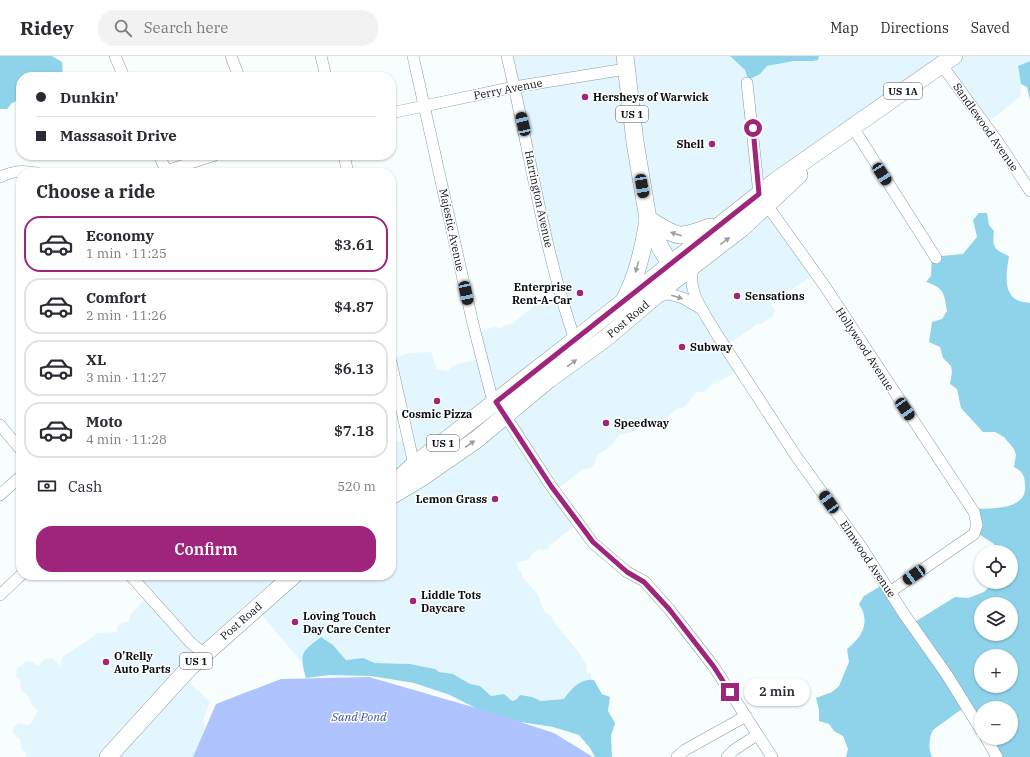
<!DOCTYPE html>
<meta charset="utf-8">
<style>
body{margin:0;font-family:"IBM Plex Serif",serif;background:#f2f2f3;color:#2b2b33;height:100vh;display:flex;flex-direction:column;font-size:15px;white-space:nowrap}
*{box-sizing:border-box;margin:0}
p{font-size:13px;color:#7c7c81}
.icon{flex:none;width:22px;height:22px;fill:none;stroke:currentColor;stroke-width:2;stroke-linecap:round;stroke-linejoin:round}
.map{position:relative;flex:1;overflow:hidden}
.panel{position:absolute;left:16px;top:112px;width:380px;height:412px;display:flex;flex-direction:column;background:#fff;border-radius:16px;box-shadow:0 1px 3px #0004}
.panel>*{flex:none}
.top-card{position:absolute;left:16px;top:16px;width:380px;height:88px;border-radius:16px;box-shadow:0 1px 3px #0004;display:grid;align-content:center;height:88px;padding:0 20px;background:#fff}
.controls{position:absolute;left:974px;top:489px;display:grid;gap:8px}
.controls a{display:grid;place-items:center;width:44px;height:44px;border-radius:50%;background:#fff;box-shadow:0 1px 3px #0004;font-size:20px}
.end{position:absolute;width:18px;height:18px;margin:-9px;border:5px solid #9f247b;background:#fff;box-shadow:0 0 0 2px #fff}
.from{border-radius:50%}
.bubble{position:absolute;height:28px;border-radius:14px;background:#fff;box-shadow:0 1px 3px #0004;font-size:13px;font-weight:600;line-height:28px;text-align:center}
.car{position:absolute;width:12px;height:24px;margin:-12px -6px;border-radius:5px;box-shadow:0 0 3px 1px #0007;background:linear-gradient(#222 24%,#8ab4d8 0 40%,#222 0 76%,#8ab4d8 0 86%,#222 0)}
.top-card b{display:flex;align-items:center;gap:14px;height:38px;font-size:15px}
.top-card b+b{border-top:1px solid #e1e1e2}
.top-card i{width:10px;height:10px;background:#2b2b33}
ul{padding:0;list-style:none}
li{display:flex;align-items:center;gap:12px;height:56px;margin:0 8px 6px;padding:0 12px;border:2px solid #e1e1e2;border-radius:16px}
li div{flex:1}
li b{display:block;font-size:15px}
li em{font-style:normal;font-weight:600}
li.selected{border-color:#9f247b}
li>.icon{width:36px;height:36px;stroke-width:1.5}
h2{padding:0 20px;font-size:18px;line-height:48px}
.pay{display:flex;align-items:center;gap:10px;height:44px;padding:0 20px;font-size:15px}
.pay p{margin-inline-start:auto}
.button{display:flex;gap:8px;margin-top:auto;padding:8px 20px}
.button a{flex:1;height:46px;border-radius:16px;background:#9f247b;color:#fff;font-size:16px;font-weight:600;line-height:46px;text-align:center}
header{display:flex;align-items:center;gap:24px;box-sizing:border-box;height:56px;padding:0 20px;background:#fff;border-bottom:1px solid #e1e1e2}
header strong{font-size:19px}
nav{display:flex;gap:22px;margin-inline-start:auto;font-size:14px}
.search{width:280px;height:36px;background:#f2f2f3;display:flex;align-items:center;gap:10px;box-sizing:border-box;padding:0 14px;border-radius:16px;color:#7c7c81;font-size:15px}
.map>svg:first-child{display:block}
.built{fill:#e4f6fd}
.green{fill:#8fd3eb;fill-rule:evenodd}
.water{fill:#afc3fe}
.lines{fill:none;stroke-linecap:round;stroke-linejoin:round}
.street-casing{stroke:#889ca3;stroke-width:12}
.primary-casing{stroke:#889ca3;stroke-width:18}
.street{stroke:#fff;stroke-width:11}
.primary{stroke:#fff;stroke-width:17}
.oneway{fill:#9d9fa1}
.route{stroke:#9f247b;stroke-width:5}
.poi-dot{fill:#9f247b;stroke:#fff;stroke-width:1.5}
.labels{text-anchor:middle;stroke-width:3;stroke-linejoin:round;paint-order:stroke}
.shield{fill:#fff;stroke:#53585a;stroke-width:1}
.shield-label{font-size:10px;font-weight:bold;fill:#091013}
.street-label{font-size:11px;fill:#091013;stroke:#fff}
.poi-label{font-size:11px;font-weight:bold;fill:#091013;stroke:#fff;text-anchor:start}
.water-label{font-size:12px;font-style:italic;fill:#3d5095;stroke:#fff}
</style>
<header>
<strong>Ridey</strong>
<div class="search"><svg class="icon" aria-label="search" viewBox="0 0 24 24"><circle cx="10" cy="10" r="6"/><path d="M15 15l6 6"/></svg>Search here</div>
<nav><a>Map</a><a>Directions</a><a>Saved</a></nav>
</header>
<div class="map">
<svg width="1030" height="701" viewBox="0 0 1030 701">
<rect width="100%" height="100%" fill="#f8fdfe"/>
<!-- built -->
<path class="built" d="M508 0H730L745 14 760 18 767 10 794 5H813L818 4 819 0H1030V5L1018 10 1021 28 1020 41 987 67 942 7 761 138 814 219 772 246 771 249 775 254 773 260 763 267 757 268 750 274 726 289 740 315 712 328 704 336H696L685 351 676 353 660 367 645 366 633 376 619 379 612 389 597 400 593 411 582 414 556 434 578 468 561 480 555 486 550 488 547 494 539 493 533 497 528 504 517 506V510L522 518 523 522 538 539 544 555 552 561 556 569 578 595 586 608 587 616 591 618V624L583 625 572 632 564 643 541 645 532 641 512 645 504 638 491 640 480 630 470 628 453 618 439 616 435 613 410 608 375 607 363 602 346 604 333 589 302 601 301 606 257 553 183 620 210 646 204 661 205 679 199 701H28L25 696 22 693 20 683 13 677 14 671 19 668 30 669 38 655 31 647 29 641 21 634 20 624 16 620 17 613 26 605 33 606 38 610 46 602 53 603 61 610 62 601 93 581 97 577 117 576 118 570 122 567 129 565 131 558 149 539 131 519H391V387L407 384 391 303 409 297 431 296 437 313 447 315 454 309 480 303 476 277 494 271 501 272 505 269 512 268 535 249 562 243Z"/>
<!-- green -->
<g class="green">
<path d="M0 0H52L62 6 63 21H21V43L12 47 7 53H0Z"/>
<path d="M730 0H819L818 4 813 5H794L767 10 760 18 748 24 745 14Z"/>
<path d="M1030 5V44L1027 31 1021 28 1018 10Z"/>
<path d="M979 157H987L989 169 994 175C992 191 994 194 1009 200 1007 213 1002 236 1017 244 1021 246 1026 246 1030 247V701H999L987 682H1011V652H981V672L966 650 933 674C929 681 928 693 932 701H846L848 693 843 680 834 675 829 668 819 665V654L816 642 832 636 839 630 849 606 847 593C857 585 867 574 864 560 864 556 861 552 859 548L864 540 884 528 913 567 955 541 968 542 984 536 994 526H1011V496H998L994 488 971 473 976 462 972 453C990 452 1028 455 1025 429 1025 420 1022 415 1014 411L1016 399 1014 393 1004 381 995 376H983L961 352 957 333 950 328 952 316 951 310 943 302 940 291 929 286 932 266 942 263 947 255C944 238 945 232 926 226L931 220 932 198 941 200 963 198 977 181 973 164ZM981 548H1011V578H981ZM981 600H1011V630H981Z"/>
<path d="M321 581 333 589 346 604 363 602 375 607 410 608 435 613 439 616 453 618 470 628 480 630 491 640 504 638 512 645 516 644 520 639 532 641 541 645 564 643C571 633 580 622 594 624L602 638 610 641 608 655 615 667 611 680 612 701H595L590 692 579 679 553 671 495 662 450 639 414 627 371 620 329 619 306 622C299 597 301 596 321 581Z"/>
</g>
<!-- water -->
<path class="water" d="M369 621 483 654 554 677 593 701H193L216 648 281 623Z"/>
<g class="lines">
<!-- street casing -->
<g class="street-casing">
<g id="street">
<path d="M115 0 124 21"/>
<path d="M231 0 239 21"/>
<path d="M321 0 326 21"/>
<path d="M413 0 473 268 491 338 551 430 593 487 627 516 644 525 669 553 714 611 772 701"/>
<path d="M507 0C530 94 543 192 575 284"/>
<path d="M941 8 998 86 1030 135"/>
<path d="M747 27 759 138 824 229 974 456 977 469 974 478 890 536"/>
<path d="M391 57 514 31 626 13"/>
<path d="M852 70 936 202"/>
<path d="M159 99 167 117"/>
<path d="M344 99 348 117"/>
<path d="M166 115 215 99"/>
<path d="M0 121C13 115 23 114 37 117"/>
<path d="M694 209C685 235 704 255 716 277L796 400 862 492 904 558 947 619 981 674"/>
<path d="M656 241 669 238 683 242 700 252"/>
<path d="M391 306 414 409 417 414"/>
<path d="M0 369 21 394"/>
<path d="M0 439 21 420"/>
<path d="M130 519 190 586 204 598"/>
<path d="M0 539 21 519"/>
<path d="M986 682 997 701"/>
<path d="M677 701 685 694 746 660"/>
<path d="M727 701 734 694 757 679"/>
</g>
</g>
<!-- primary casing -->
<g class="primary-casing">
<g id="primary">
<path d="M625 0 635 86 648 163 661 193 676 217"/>
<path d="M648 163C678 181 676 184 710 171"/>
<path d="M625 243C638 218 644 190 648 163"/>
<path d="M391 430 414 409 589 273 777 124 954 0"/>
<path d="M391 440 421 422 476 384 548 324 606 282 672 226 742 172 799 119"/>
<path d="M108 701 189 612 294 519"/>
</g>
</g>
<!-- street -->
<use href="#street" class="street"/>
<!-- primary -->
<use href="#primary" class="primary"/>
</g>
<!-- one-way arrows -->
<defs><path id="oneway-solid" d="M-6-.8H1V-3.2L6.5 0L1 3.2V.8H-6Z"/></defs>
<g class="oneway">
<use href="#oneway-solid" transform="translate(676 178) rotate(-162)"/>
<use href="#oneway-solid" transform="translate(725 185) rotate(-37)"/>
<use href="#oneway-solid" transform="translate(637 211) rotate(106)"/>
<use href="#oneway-solid" transform="translate(677 241) rotate(17)"/>
<use href="#oneway-solid" transform="translate(572 307) rotate(-36)"/>
<use href="#oneway-solid" transform="translate(470 388) rotate(-35)"/>
</g>
<g class="lines">
<!-- route -->
<path class="route" d="M730 636 714 611 669 553 644 526 627 516 593 486 551 430 496 346 759 138 753 72"/>
</g>
<!-- markers -->
<g class="poi-dot">
<circle cx="585" cy="41" r="4"/>
<circle cx="712" cy="88" r="4"/>
<circle cx="580" cy="237" r="4"/>
<circle cx="737" cy="240" r="4"/>
<circle cx="682" cy="291" r="4"/>
<circle cx="437" cy="345" r="4"/>
<circle cx="606" cy="367" r="4"/>
<circle cx="495" cy="443" r="4"/>
<circle cx="413" cy="545" r="4"/>
<circle cx="295" cy="566" r="4"/>
<circle cx="106" cy="606" r="4"/>
</g>
<g class="labels">
<!-- shield labels -->
<g class="shield">
<rect x="884" y="27" width="38" height="16" rx="3"/>
<rect x="616" y="50" width="32" height="16" rx="3"/>
<rect x="427" y="379" width="32" height="16" rx="3"/>
<rect x="180" y="597" width="32" height="16" rx="3"/>
</g>
<g class="shield-label">
<text x="903" y="39">US 1A</text>
<text x="632" y="62">US 1</text>
<text x="443" y="391">US 1</text>
<text x="196" y="609">US 1</text>
</g>
<!-- street labels -->
<g class="street-label">
<text transform="translate(508 33) rotate(-11)" y="4">Perry Avenue</text>
<text transform="translate(986 71) rotate(55)" y="4">Sandlewood Avenue</text>
<text transform="translate(539 143) rotate(78)" y="4">Harrington Avenue</text>
<text transform="translate(452 174) rotate(78)" y="4">Majestic Avenue</text>
<text transform="translate(628 263) rotate(-40)" y="4">Post Road</text>
<text transform="translate(865 293) rotate(57)" y="4">Hollywood Avenue</text>
<text transform="translate(868 503) rotate(56)" y="4">Elmwood Avenue</text>
<text transform="translate(241 565) rotate(-41)" y="4">Post Road</text>
</g>
<!-- poi labels -->
<g class="poi-label">
<text x="593" y="45">Hersheys of Warwick</text>
<text x="704" y="92" text-anchor="end">Shell</text>
<text x="572" y="235" text-anchor="end">Enterprise<tspan x="572" dy="13">Rent-A-Car</tspan></text>
<text x="745" y="244">Sensations</text>
<text x="690" y="295">Subway</text>
<text x="437" y="362" text-anchor="middle">Cosmic Pizza</text>
<text x="614" y="371">Speedway</text>
<text x="487" y="447" text-anchor="end">Lemon Grass</text>
<text x="421" y="543">Liddle Tots<tspan x="421" dy="13">Daycare</tspan></text>
<text x="303" y="564">Loving Touch<tspan x="303" dy="13">Day Care Center</tspan></text>
<text x="114" y="604">O'Relly<tspan x="114" dy="13">Auto Parts</tspan></text>
</g>
<!-- water labels -->
<g class="water-label">
<text x="359" y="665">Sand Pond</text>
</g>
</g>
</svg>
<div class="controls">
<a><svg class="icon" aria-label="locate" viewBox="0 0 24 24"><circle cx="12" cy="12" r="6"/><path d="M12 2v4M12 18v4M2 12h4M18 12h4"/></svg></a>
<a><svg class="icon" aria-label="layers" viewBox="0 0 24 24"><path d="M12 4l9 5-9 5-9-5zM3 14l9 5 9-5"/></svg></a>
<a>+</a>
<a>−</a>
</div>
<i class="end from" style="left:753px;top:72px"></i>
<i class="end" style="left:730px;top:636px"></i>
<div class="bubble" style="left:744px;top:622px;width:66px">2 min</div>
<i class="car" style="left:523px;top:68px;rotate:347deg"></i>
<i class="car" style="left:882px;top:118px;rotate:147deg"></i>
<i class="car" style="left:642px;top:130px;rotate:170deg"></i>
<i class="car" style="left:466px;top:237px;rotate:168deg"></i>
<i class="car" style="left:905px;top:353px;rotate:146deg"></i>
<i class="car" style="left:829px;top:446px;rotate:325deg"></i>
<i class="car" style="left:914px;top:519px;rotate:235deg"></i>
<div class="top-card">
<b><i class="from"></i>Dunkin'</b>
<b><i></i>Massasoit Drive</b>
</div>
<section class="panel">
<h2>Choose a ride</h2>
<ul>
<li class="selected"><svg class="icon" aria-label="car" viewBox="0 0 24 24"><path d="M5 17H2v-5l4-1 3-4h7l3 4 3 1v5h-3M9 17h6M6 11h13"/><circle cx="7" cy="17" r="2"/><circle cx="17" cy="17" r="2"/></svg><div><b>Economy</b><p>1 min · 11:25</p></div><em>$3.61</em></li>
<li><svg class="icon" aria-label="car" viewBox="0 0 24 24"><path d="M5 17H2v-5l4-1 3-4h7l3 4 3 1v5h-3M9 17h6M6 11h13"/><circle cx="7" cy="17" r="2"/><circle cx="17" cy="17" r="2"/></svg><div><b>Comfort</b><p>2 min · 11:26</p></div><em>$4.87</em></li>
<li><svg class="icon" aria-label="car" viewBox="0 0 24 24"><path d="M5 17H2v-5l4-1 3-4h7l3 4 3 1v5h-3M9 17h6M6 11h13"/><circle cx="7" cy="17" r="2"/><circle cx="17" cy="17" r="2"/></svg><div><b>XL</b><p>3 min · 11:27</p></div><em>$6.13</em></li>
<li><svg class="icon" aria-label="car" viewBox="0 0 24 24"><path d="M5 17H2v-5l4-1 3-4h7l3 4 3 1v5h-3M9 17h6M6 11h13"/><circle cx="7" cy="17" r="2"/><circle cx="17" cy="17" r="2"/></svg><div><b>Moto</b><p>4 min · 11:28</p></div><em>$7.18</em></li>
</ul>
<div class="pay"><svg class="icon" aria-label="cash" viewBox="0 0 24 24"><path d="M3 7h18v10H3z"/><circle cx="12" cy="12" r="2"/></svg>Cash<p>520 m</p></div>
<div class="button"><a>Confirm</a></div>
</section>
</div>
